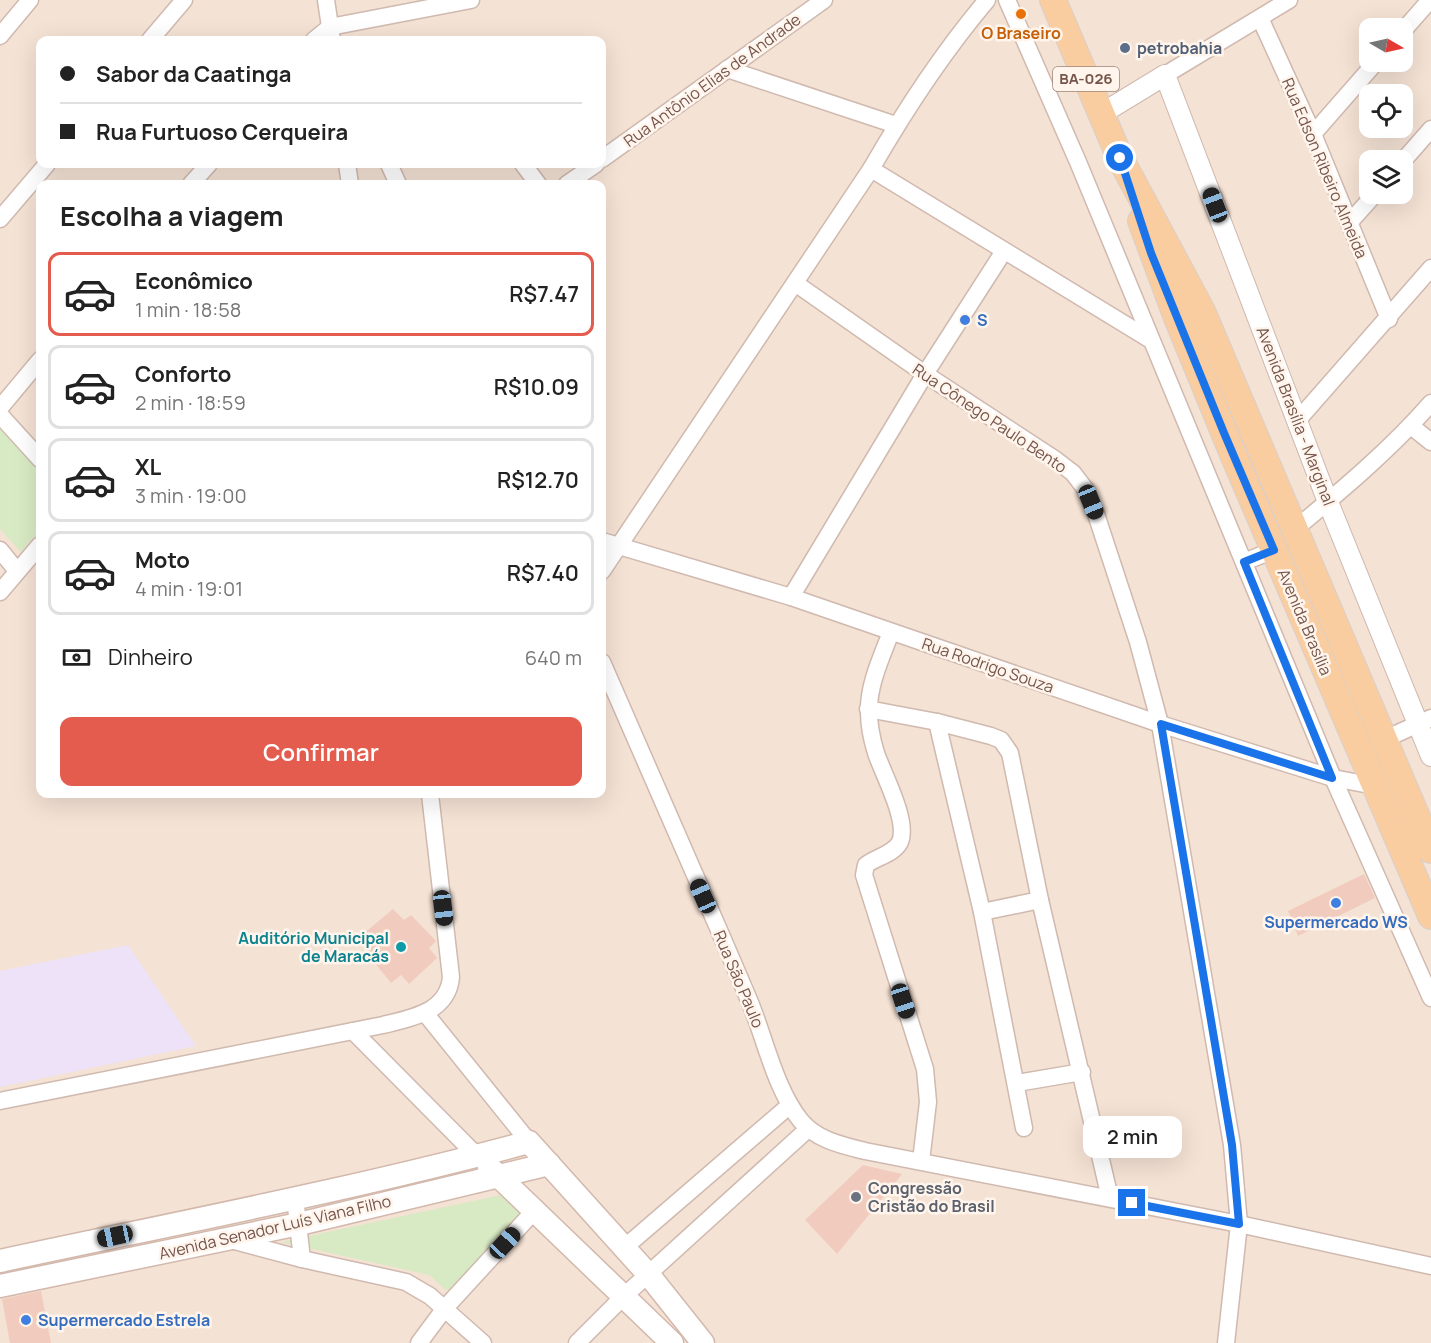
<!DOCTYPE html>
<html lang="pt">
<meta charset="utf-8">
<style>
body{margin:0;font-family:Manrope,sans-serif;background:#f2f2f2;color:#222;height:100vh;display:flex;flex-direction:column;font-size:22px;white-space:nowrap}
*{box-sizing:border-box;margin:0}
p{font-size:20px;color:#767676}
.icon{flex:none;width:33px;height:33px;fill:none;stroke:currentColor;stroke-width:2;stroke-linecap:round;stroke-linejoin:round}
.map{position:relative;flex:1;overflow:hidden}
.side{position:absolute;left:36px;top:180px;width:570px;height:618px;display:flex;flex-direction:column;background:#fff;border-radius:12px;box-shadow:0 6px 24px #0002}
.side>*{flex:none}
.banner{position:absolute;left:36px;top:36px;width:570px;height:132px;border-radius:12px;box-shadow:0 6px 24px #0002;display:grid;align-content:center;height:132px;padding:0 24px;background:#fff}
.needle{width:39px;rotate:99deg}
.controls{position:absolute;left:1359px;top:18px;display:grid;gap:12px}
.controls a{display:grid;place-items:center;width:54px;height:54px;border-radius:12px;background:#fff;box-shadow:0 6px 24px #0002;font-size:30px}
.end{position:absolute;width:27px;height:27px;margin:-14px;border:8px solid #1a73e8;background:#fff;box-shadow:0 0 0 3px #fff}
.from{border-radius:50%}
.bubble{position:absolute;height:42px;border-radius:12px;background:#fff;box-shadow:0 6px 24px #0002;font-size:20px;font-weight:600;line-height:42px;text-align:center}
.car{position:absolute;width:18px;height:36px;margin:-18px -9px;border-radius:8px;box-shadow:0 0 4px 2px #0007;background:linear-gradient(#222 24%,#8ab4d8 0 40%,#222 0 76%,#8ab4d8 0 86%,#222 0)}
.banner b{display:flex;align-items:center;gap:21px;height:57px;font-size:22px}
.banner b+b{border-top:2px solid #e0e0e0}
.banner i{width:15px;height:15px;background:#222}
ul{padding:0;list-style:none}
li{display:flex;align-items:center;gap:18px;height:84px;margin:0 12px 9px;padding:0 12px;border:3px solid #e0e0e0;border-radius:12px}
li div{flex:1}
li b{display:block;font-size:22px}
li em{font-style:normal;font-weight:600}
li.current{border-color:#e45c4d}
li>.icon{width:54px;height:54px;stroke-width:1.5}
h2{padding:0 24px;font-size:27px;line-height:72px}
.pay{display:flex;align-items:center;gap:15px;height:66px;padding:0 24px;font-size:22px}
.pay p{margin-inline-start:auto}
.action{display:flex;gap:12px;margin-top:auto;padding:12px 24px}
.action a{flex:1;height:69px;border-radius:12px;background:#e45c4d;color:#fff;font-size:24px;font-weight:600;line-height:69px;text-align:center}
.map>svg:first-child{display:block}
.residential{fill:#f4e2d4;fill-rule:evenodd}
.education{fill:#eee2f8}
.green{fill:#d8eac4}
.building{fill:#f1ccbe}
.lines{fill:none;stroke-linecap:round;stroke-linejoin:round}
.minor-casing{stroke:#d0b9af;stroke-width:19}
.tertiary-casing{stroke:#d0b9af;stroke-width:22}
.secondary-casing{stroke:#d3b8ac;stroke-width:25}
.primary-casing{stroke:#d8cfcd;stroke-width:28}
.minor{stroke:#fff;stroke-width:16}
.tertiary{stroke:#fff;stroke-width:20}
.secondary{stroke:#fff;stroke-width:22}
.primary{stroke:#f9cd9f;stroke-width:26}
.route{stroke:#1a73e8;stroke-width:8}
.food-dot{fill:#e8710a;stroke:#fff5ec;stroke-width:2}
.service-dot{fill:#5c6f8a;stroke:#fff5ec;stroke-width:2}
.shop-dot{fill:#3f7fe0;stroke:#fff5ec;stroke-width:2}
.culture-dot{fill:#0f9aa8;stroke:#fff5ec;stroke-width:2}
.worship-dot{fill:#6b7280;stroke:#fff5ec;stroke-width:2}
.labels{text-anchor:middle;stroke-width:5;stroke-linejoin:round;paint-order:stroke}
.shield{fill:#fff5ec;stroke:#9e857b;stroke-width:1.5}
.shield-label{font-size:15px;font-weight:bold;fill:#75554b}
.food-label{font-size:16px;font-weight:bold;fill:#c56008;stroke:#fff5ec}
.service-label{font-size:16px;font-weight:bold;fill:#4e5e75;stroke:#fff5ec;text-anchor:start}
.street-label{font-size:16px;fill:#75554b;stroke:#fff5ec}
.shop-label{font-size:16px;font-weight:bold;fill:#366cbe;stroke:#fff5ec;text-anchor:start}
.culture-label{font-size:16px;font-weight:bold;fill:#0d838f;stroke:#fff5ec;text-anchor:end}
.worship-label{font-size:16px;font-weight:bold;fill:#5b616d;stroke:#fff5ec;text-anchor:start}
</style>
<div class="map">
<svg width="1431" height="1343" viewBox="0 0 1431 1343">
<rect width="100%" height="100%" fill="#fcf1e6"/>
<!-- residential -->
<path class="residential" d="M0 0H1431V1343H0ZM1370 28H1402V62H1370ZM40 40H602V164H40ZM1370 94H1402V128H1370ZM1370 160H1402V194H1370ZM40 184H602V794H40Z"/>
<!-- education -->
<path class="education" d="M128 945 196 1046 0 1087V971Z"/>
<!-- green -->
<g class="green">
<path d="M0 425 40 473V529L21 552 0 529Z"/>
<path d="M506 1194 530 1210 454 1290H446L429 1275 281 1242Z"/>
</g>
<!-- building -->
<g class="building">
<path d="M1364 874 1375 898 1298 936 1288 911Z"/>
<path d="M393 909 404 920 411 915 436 941 429 948 437 958 409 984 401 975 391 983 366 952 372 945 362 935Z"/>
<path d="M863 1165 902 1174 837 1254 805 1220Z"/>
<path d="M41 1291 51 1343H10L2 1299Z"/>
</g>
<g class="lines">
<!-- minor casing -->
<g class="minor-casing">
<g id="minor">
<path d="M326 0 332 40"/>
<path d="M1007 0 1078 162 1333 778 1431 998"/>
<path d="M1260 18 1313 134 1389 319"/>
<path d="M1402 32 1430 0"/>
<path d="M0 36 30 0"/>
<path d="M150 40 184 0"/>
<path d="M314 40 330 27 471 0"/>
<path d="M727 69 896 125"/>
<path d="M1165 75 1289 0"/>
<path d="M1313 134 1376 62"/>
<path d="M602 159 824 0"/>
<path d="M1402 162 1431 129"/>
<path d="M347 164 350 184"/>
<path d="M389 164 398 184"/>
<path d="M523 164 538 184"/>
<path d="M871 169 1149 339"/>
<path d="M191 184 209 164"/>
<path d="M567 184 596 164"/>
<path d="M0 219 47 164"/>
<path d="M1349 223 1375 194"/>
<path d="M795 283 925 374 1056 460 1073 473 1086 490 1096 514 1138 642 1160 724 1232 1145 1239 1224 1226 1343"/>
<path d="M0 408 40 360"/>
<path d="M0 415 40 459"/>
<path d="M1297 421 1431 268"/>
<path d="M1411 426 1431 442"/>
<path d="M1295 529C1342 490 1391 449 1431 403"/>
<path d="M602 541 791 597 1160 724 1333 778 1375 786"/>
<path d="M0 550 17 571"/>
<path d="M1244 562 1274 550"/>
<path d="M602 571 871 169C905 110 943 52 987 0"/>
<path d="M0 592 40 545"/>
<path d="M791 597 925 374 1004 251"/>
<path d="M891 632C882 656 868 685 869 712 869 726 872 740 876 753 883 774 909 821 900 842 894 854 876 857 866 865L864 875 925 1069 928 1102 921 1161"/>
<path d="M602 662C651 775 701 887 749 1000 765 1038 775 1089 801 1121 817 1140 841 1145 865 1151L1239 1224 1431 1266"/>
<path d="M868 709 937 722 991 736 1001 740 1010 753 1040 900 1110 1198"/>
<path d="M937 722 982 912 1024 1128"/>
<path d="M1383 740 1431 718"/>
<path d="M982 912 1040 900"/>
<path d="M425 1013 529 1142"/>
<path d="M353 1031 477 1156"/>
<path d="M1017 1083 1082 1072"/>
<path d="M0 1101 383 1025C412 1018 448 1012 451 977L430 794"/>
<path d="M295 1198 302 1259"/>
<path d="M231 1240 302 1259 406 1282 430 1296 483 1343"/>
<path d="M624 1248 790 1105"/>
<path d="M419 1343 445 1308 535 1210"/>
<path d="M577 1343 623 1297 808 1129"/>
</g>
</g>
<!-- tertiary casing -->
<g class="tertiary-casing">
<path id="tertiary" d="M1101 114 1165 75 1328 502 1431 756"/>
</g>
<!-- secondary casing -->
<g class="secondary-casing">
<g id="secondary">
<path d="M489 1167 672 1343"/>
<path d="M0 1261C177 1223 355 1189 529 1142L648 1274 703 1343"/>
<path d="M0 1286 299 1224 549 1164"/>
</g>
</g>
<!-- primary casing -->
<g class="primary-casing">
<g id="primary">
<path d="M1053 0 1120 158 1202 311 1431 850"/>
<path d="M1141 221 1177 318 1232 452 1431 916"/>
</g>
</g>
<!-- minor -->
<use href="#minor" class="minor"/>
<!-- tertiary -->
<use href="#tertiary" class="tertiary"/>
<!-- secondary -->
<use href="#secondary" class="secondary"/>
<!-- primary -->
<use href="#primary" class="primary"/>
</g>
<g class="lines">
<!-- route -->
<path class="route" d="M1120 158 1151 253 1224 433 1274 550 1244 562 1332 778 1161 724 1232 1145 1239 1224 1132 1203"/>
</g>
<!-- markers -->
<circle class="food-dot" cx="1021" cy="14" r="6"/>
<circle class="service-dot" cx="1125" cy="48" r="6"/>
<g class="shop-dot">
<circle cx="965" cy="320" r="6"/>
<circle cx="1336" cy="903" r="6"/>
<circle cx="26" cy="1320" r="6"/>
</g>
<circle class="culture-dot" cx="401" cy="947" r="6"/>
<circle class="worship-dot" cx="856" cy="1197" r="6"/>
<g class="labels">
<!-- shield labels -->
<rect class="shield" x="1053" y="67" width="66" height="24" rx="4.5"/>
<g class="shield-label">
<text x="1086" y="84">BA-026</text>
</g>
<!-- food labels -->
<g class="food-label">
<text x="1021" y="39">O Braseiro</text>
</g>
<!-- service labels -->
<g class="service-label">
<text x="1137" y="54">petrobahia</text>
</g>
<!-- street labels -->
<g class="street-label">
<text transform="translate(712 80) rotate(-36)" y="6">Rua Antônio Elias de Andrade</text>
<text transform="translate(1325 168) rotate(67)" y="6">Rua Edson Ribeiro Almeida</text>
<text transform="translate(1296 416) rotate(69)" y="6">Avenida Brasília - Marginal</text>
<text transform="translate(990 418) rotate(34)" y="6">Rua Cônego Paulo Bento</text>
<text transform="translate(1305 622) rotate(67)" y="6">Avenida Brasília</text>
<text transform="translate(988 665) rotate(19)" y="6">Rua Rodrigo Souza</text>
<text transform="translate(739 979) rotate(67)" y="6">Rua São Paulo</text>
<text transform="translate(275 1227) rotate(-13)" y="6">Avenida Senador Luís Viana Filho</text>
</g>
<!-- shop labels -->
<g class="shop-label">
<text x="977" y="326">S</text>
<text x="1336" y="928" text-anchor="middle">Supermercado WS</text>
<text x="38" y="1326">Supermercado Estrela</text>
</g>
<!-- culture labels -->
<g class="culture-label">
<text x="389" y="944">Auditório Municipal<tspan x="389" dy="18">de Maracás</tspan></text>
</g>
<!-- worship labels -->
<g class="worship-label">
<text x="868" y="1194">Congressão<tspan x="868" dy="18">Cristão do Brasil</tspan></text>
</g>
</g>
</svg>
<div class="controls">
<a><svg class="needle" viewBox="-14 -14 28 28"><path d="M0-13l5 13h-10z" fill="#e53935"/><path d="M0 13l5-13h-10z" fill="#767676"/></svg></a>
<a><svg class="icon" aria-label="locate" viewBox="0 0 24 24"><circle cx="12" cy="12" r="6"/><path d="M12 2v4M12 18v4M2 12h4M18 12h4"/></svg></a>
<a><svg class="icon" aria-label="layers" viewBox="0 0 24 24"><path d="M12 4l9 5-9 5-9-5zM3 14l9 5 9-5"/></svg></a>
</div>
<i class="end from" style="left:1120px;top:158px"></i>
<i class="end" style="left:1132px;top:1203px"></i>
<div class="bubble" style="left:1083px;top:1116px;width:99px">2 min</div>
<i class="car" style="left:1215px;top:205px;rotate:339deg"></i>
<i class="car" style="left:1091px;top:502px;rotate:158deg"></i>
<i class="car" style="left:703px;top:896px;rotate:336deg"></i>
<i class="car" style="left:443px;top:908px;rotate:173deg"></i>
<i class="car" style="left:903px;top:1001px;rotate:162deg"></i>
<i class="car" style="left:115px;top:1236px;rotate:258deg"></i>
<i class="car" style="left:505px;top:1243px;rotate:43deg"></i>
<div class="banner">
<b><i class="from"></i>Sabor da Caatinga</b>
<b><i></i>Rua Furtuoso Cerqueira</b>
</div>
<section class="side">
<h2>Escolha a viagem</h2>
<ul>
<li class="current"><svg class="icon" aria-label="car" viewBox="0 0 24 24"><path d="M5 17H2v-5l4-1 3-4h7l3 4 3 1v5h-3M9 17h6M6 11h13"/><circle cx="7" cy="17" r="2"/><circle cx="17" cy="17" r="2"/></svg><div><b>Econômico</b><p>1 min · 18:58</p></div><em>R$7.47</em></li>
<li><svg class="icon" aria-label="car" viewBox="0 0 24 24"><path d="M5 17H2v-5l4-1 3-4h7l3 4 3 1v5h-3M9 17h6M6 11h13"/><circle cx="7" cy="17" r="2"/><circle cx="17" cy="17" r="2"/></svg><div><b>Conforto</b><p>2 min · 18:59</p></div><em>R$10.09</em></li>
<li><svg class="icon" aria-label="car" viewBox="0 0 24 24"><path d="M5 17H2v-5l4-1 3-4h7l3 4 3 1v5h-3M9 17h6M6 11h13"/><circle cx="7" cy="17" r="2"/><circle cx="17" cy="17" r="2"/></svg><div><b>XL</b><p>3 min · 19:00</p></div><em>R$12.70</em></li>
<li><svg class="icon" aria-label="car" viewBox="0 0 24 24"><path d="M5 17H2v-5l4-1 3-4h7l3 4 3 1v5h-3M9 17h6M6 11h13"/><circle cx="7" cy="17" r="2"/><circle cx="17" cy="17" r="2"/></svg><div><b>Moto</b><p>4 min · 19:01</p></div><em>R$7.40</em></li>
</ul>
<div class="pay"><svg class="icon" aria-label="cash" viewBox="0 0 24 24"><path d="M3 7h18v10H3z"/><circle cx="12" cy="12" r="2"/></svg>Dinheiro<p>640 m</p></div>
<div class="action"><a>Confirmar</a></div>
</section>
</div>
